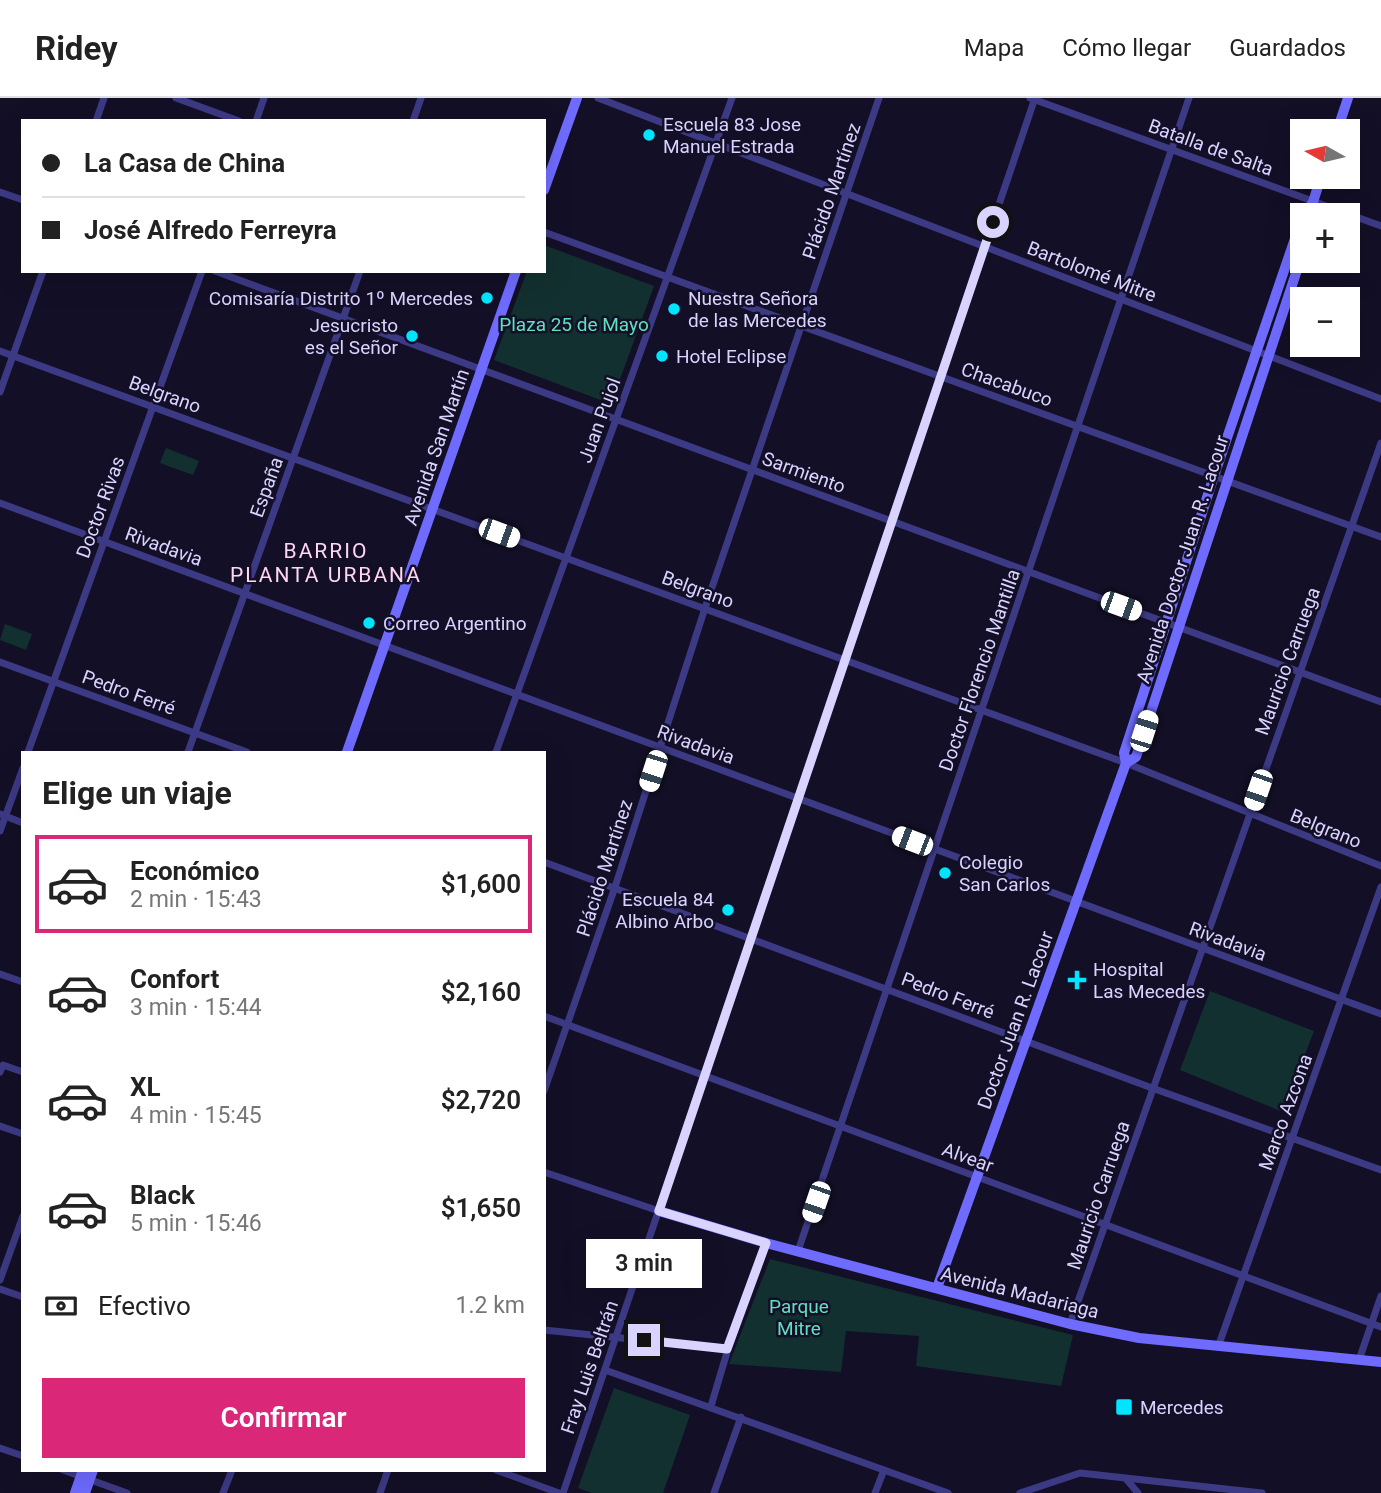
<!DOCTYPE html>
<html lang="es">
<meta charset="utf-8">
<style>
body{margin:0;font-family:Roboto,sans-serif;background:#f6f6f6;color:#222;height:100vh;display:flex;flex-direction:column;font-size:26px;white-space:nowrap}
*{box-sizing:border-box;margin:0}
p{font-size:23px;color:#767676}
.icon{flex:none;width:38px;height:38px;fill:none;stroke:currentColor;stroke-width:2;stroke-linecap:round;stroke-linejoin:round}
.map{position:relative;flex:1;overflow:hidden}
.sheet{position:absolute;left:21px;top:653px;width:525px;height:721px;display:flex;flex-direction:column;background:#fff;border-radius:0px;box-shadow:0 7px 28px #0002}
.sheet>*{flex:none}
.top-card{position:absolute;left:21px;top:21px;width:525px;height:154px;border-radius:0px;box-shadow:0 7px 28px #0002;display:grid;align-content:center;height:154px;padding:0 21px;background:#fff}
.needle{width:46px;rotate:278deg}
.buttons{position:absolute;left:1290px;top:21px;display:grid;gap:14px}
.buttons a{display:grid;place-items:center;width:70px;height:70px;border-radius:0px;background:#fff;box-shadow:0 7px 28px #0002;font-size:35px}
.end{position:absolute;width:32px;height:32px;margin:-16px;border:9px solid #d9d4ff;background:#111;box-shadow:0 0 0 4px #111}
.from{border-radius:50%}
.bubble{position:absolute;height:49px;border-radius:0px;background:#fff;box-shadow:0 7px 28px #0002;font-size:23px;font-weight:600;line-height:49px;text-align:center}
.car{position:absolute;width:21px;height:42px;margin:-21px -10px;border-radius:9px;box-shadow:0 0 5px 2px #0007;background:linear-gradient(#fff 24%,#345 0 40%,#fff 0 76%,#345 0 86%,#fff 0)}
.top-card b{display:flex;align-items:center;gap:24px;height:66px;font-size:26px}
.top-card b+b{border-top:2px solid #e0e0e0}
.top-card i{width:18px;height:18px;background:#222}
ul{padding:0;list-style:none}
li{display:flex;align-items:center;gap:21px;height:98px;margin:0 14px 10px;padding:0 7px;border:4px solid transparent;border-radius:0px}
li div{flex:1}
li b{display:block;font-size:26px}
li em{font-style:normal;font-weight:600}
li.active{border-color:#db2777}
li>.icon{width:63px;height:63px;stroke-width:1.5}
h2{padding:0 21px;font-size:32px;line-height:84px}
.pay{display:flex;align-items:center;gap:18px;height:77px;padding:0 21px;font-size:26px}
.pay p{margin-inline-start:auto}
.cta{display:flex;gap:14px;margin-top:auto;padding:14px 21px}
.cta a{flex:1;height:80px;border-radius:0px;background:#db2777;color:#fff;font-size:28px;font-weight:600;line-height:80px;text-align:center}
header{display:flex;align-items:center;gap:42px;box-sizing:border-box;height:98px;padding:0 35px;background:#fff;border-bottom:2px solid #e0e0e0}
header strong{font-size:33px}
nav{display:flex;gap:38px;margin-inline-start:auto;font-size:24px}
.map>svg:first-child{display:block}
.green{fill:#12302f}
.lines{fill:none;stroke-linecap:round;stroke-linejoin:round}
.street{stroke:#3d3a85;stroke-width:7}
.secondary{stroke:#6f6bff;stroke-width:10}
.route{stroke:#d9d4ff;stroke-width:9}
.poi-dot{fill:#00e5ff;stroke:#130f26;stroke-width:2.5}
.labels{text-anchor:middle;stroke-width:5;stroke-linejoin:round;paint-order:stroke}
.poi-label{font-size:19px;fill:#d9d4ff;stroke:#130f26;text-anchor:start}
.street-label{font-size:19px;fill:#d9d4ff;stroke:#130f26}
.park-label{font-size:19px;fill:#5fe0c0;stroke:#130f26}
.neighbourhood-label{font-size:21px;letter-spacing:2px;fill:#ffd6f0;stroke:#130f26}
</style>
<header>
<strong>Ridey</strong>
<nav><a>Mapa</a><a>Cómo llegar</a><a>Guardados</a></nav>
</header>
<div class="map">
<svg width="1381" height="1395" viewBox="0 0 1381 1395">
<rect width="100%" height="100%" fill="#130f26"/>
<!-- green -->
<g class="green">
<path d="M544 147 654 188 611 306 494 262 527 173H544Z"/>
<path d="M166 350 199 363 193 377 160 365Z"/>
<path d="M5 526 32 536 26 552 0 542Z"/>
<path d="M1210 893 1314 933 1283 1014 1180 972Z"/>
<path d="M770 1161 1073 1237 1061 1288 916 1268 919 1238 846 1233 841 1274 729 1266Z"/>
<path d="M614 1290 690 1317 663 1395H592L578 1390Z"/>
</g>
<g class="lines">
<!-- street -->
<g class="street">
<path d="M176 0 239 23"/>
<path d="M598 0 1381 301"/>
<path d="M1030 0 1381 128"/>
<path d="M96 23 104 0"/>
<path d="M256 23 264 0"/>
<path d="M413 23 421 0"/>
<path d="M0 94 23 102"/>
<path d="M544 134 1381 439"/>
<path d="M215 173 1381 604"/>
<path d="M0 253 1126 665 1381 768"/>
<path d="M0 294 43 173"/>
<path d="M0 405 1381 916"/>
<path d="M0 564 247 654"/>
<path d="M28 654 202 173"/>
<path d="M188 654 360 173"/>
<path d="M496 654 732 0"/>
<path d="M0 716 23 725"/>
<path d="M0 733 23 670"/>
<path d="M544 764 1152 990 1381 1072"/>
<path d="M0 876 23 884"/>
<path d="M544 918 1381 1229"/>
<path d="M0 974 3 967 23 974"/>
<path d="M544 993 615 789 705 510 879 0"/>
<path d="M0 1028 23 1036"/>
<path d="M544 1074 659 1113"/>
<path d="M798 1153 1189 0"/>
<path d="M0 1182 23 1118"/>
<path d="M0 1191 23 1199"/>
<path d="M1070 1226 1381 345"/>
<path d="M544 1232 728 1251"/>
<path d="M1218 1249 1381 789"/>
<path d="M1359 1262 1381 1198"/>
<path d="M605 1272 948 1395"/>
<path d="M711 1308 728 1251 766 1145"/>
<path d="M0 1350 23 1358"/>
<path d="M63 1372 127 1395"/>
<path d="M496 1372 559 1395"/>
<path d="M1127 1382 1138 1395"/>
<path d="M223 1395 232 1372"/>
<path d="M380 1395 388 1372"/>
<path d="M563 1395 1035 0"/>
<path d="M714 1395 741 1319"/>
<path d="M875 1395 884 1372"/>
<path d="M1020 1395 1080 1375 1262 1395"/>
</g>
<!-- secondary -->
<g class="secondary">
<path d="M1337 33 1348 0"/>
<path d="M544 92 577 0"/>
<path d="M1304 117 1313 104 1321 79"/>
<path d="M347 654 516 173"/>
<path d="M1126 665 1124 655 1214 378 1302 120"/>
<path d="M1126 665 1136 659 1302 157"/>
<path d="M659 1113 766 1145 1070 1226 1139 1240 1381 1264"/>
<path d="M937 1190 1126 665"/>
<path d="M75 1395 83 1372"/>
<path d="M85 1395 93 1372"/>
</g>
</g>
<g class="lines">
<!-- route -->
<path class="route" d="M644 1242 727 1251 766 1145 659 1113 993 124"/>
</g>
<!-- markers -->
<g class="poi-dot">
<circle cx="649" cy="37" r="7"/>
<circle cx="487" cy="200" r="7"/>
<circle cx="674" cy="211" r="7"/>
<circle cx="412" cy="238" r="7"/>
<circle cx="662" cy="258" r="7"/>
<circle cx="369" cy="525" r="7"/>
<circle cx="945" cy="775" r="7"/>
<circle cx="728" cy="812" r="7"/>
<path d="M1073.5 871.5h7v7h7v7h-7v7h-7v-7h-7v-7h7z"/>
<rect x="1115" y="1300" width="18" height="18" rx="3.5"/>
</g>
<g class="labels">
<!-- poi labels -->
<g class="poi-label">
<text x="663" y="33">Escuela 83 Jose<tspan x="663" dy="22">Manuel Estrada</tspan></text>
<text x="473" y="207" text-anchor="end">Comisaría Distrito 1º Mercedes</text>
<text x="688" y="207">Nuestra Señora<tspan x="688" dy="22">de las Mercedes</tspan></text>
<text x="398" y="234" text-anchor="end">Jesucristo<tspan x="398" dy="22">es el Señor</tspan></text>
<text x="676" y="265">Hotel Eclipse</text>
<text x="383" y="532">Correo Argentino</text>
<text x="959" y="771">Colegio<tspan x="959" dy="22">San Carlos</tspan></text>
<text x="714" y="808" text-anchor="end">Escuela 84<tspan x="714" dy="22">Albino Arbo</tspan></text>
<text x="1093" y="878">Hospital<tspan x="1093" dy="22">Las Mecedes</tspan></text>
<text x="1140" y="1316">Mercedes</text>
</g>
<!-- street labels -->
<g class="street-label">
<text transform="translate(1211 49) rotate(20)" y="7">Batalla de Salta</text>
<text transform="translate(831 93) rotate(-71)" y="7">Plácido Martínez</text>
<text transform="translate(1092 173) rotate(21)" y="7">Bartolomé Mitre</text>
<text transform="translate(1007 286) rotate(20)" y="7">Chacabuco</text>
<text transform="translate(165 296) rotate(20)" y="7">Belgrano</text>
<text transform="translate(599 322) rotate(-70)" y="7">Juan Pujol</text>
<text transform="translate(436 349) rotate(-71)" y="7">Avenida San Martín</text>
<text transform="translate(804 374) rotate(20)" y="7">Sarmiento</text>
<text transform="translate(266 389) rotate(-70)" y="7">España</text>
<text transform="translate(100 409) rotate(-70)" y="7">Doctor Rivas</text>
<text transform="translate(164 448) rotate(20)" y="7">Rivadavia</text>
<text transform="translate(1182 461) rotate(-72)" y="7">Avenida Doctor Juan R. Lacour</text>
<text transform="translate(698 491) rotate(20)" y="7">Belgrano</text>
<text transform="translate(1287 563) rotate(-70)" y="7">Mauricio Carruega</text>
<text transform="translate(979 572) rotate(-71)" y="7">Doctor Florencio Mantilla</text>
<text transform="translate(129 594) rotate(20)" y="7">Pedro Ferré</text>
<text transform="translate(696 646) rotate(20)" y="7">Rivadavia</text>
<text transform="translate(1326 730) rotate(22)" y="7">Belgrano</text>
<text transform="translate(604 770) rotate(-72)" y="7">Plácido Martínez</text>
<text transform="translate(1228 843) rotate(20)" y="7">Rivadavia</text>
<text transform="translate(948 897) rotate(21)" y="7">Pedro Ferré</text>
<text transform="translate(1015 922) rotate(-70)" y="7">Doctor Juan R. Lacour</text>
<text transform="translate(1285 1014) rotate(-70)" y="7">Marco Azcona</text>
<text transform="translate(968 1059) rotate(20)" y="7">Alvear</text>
<text transform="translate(1098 1097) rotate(-71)" y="7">Mauricio Carruega</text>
<text transform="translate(1020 1194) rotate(14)" y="7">Avenida Madariaga</text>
<text transform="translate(589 1269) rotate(-71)" y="7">Fray Luis Beltrán</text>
</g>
<!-- park labels -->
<g class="park-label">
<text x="574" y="233">Plaza 25 de Mayo</text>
<text x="799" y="1215">Parque<tspan x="799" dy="22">Mitre</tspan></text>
</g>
<!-- neighbourhood labels -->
<g class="neighbourhood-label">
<text x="326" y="460">BARRIO<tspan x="326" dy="24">PLANTA URBANA</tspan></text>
</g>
</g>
</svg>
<div class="buttons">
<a><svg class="needle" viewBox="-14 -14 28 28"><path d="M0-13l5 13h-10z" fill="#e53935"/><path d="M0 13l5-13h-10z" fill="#767676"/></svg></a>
<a>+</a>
<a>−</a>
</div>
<i class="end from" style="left:993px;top:124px"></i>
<i class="end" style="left:644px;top:1242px"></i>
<div class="bubble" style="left:586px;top:1141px;width:116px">3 min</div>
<i class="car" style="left:499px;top:435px;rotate:110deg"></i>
<i class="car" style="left:1121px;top:508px;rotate:110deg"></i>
<i class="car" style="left:1144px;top:633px;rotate:18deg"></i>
<i class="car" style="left:653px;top:673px;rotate:198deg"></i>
<i class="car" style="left:1258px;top:692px;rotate:199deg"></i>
<i class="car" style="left:912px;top:743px;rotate:291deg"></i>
<i class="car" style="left:816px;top:1104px;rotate:199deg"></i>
<div class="top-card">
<b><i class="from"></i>La Casa de China</b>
<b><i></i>José Alfredo Ferreyra</b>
</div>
<section class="sheet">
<h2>Elige un viaje</h2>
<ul>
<li class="active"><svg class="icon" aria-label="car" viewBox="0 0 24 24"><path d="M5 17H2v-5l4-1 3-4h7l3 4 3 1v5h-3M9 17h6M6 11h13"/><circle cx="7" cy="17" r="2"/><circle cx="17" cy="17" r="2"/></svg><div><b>Económico</b><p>2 min · 15:43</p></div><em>$1,600</em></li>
<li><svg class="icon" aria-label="car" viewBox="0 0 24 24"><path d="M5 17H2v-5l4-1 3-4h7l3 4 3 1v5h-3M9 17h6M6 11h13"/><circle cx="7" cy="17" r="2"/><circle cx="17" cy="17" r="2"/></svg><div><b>Confort</b><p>3 min · 15:44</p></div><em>$2,160</em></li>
<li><svg class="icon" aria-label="car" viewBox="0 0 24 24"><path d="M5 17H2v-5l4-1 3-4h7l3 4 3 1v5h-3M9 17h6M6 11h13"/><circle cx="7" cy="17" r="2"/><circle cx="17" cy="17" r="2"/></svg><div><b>XL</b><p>4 min · 15:45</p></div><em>$2,720</em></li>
<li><svg class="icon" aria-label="car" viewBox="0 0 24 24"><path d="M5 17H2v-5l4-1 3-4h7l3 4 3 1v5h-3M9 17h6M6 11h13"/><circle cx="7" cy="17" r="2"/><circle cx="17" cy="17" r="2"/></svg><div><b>Black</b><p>5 min · 15:46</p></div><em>$1,650</em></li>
</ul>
<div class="pay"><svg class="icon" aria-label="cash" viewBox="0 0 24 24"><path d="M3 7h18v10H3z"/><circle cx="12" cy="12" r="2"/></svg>Efectivo<p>1.2 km</p></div>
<div class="cta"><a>Confirmar</a></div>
</section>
</div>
